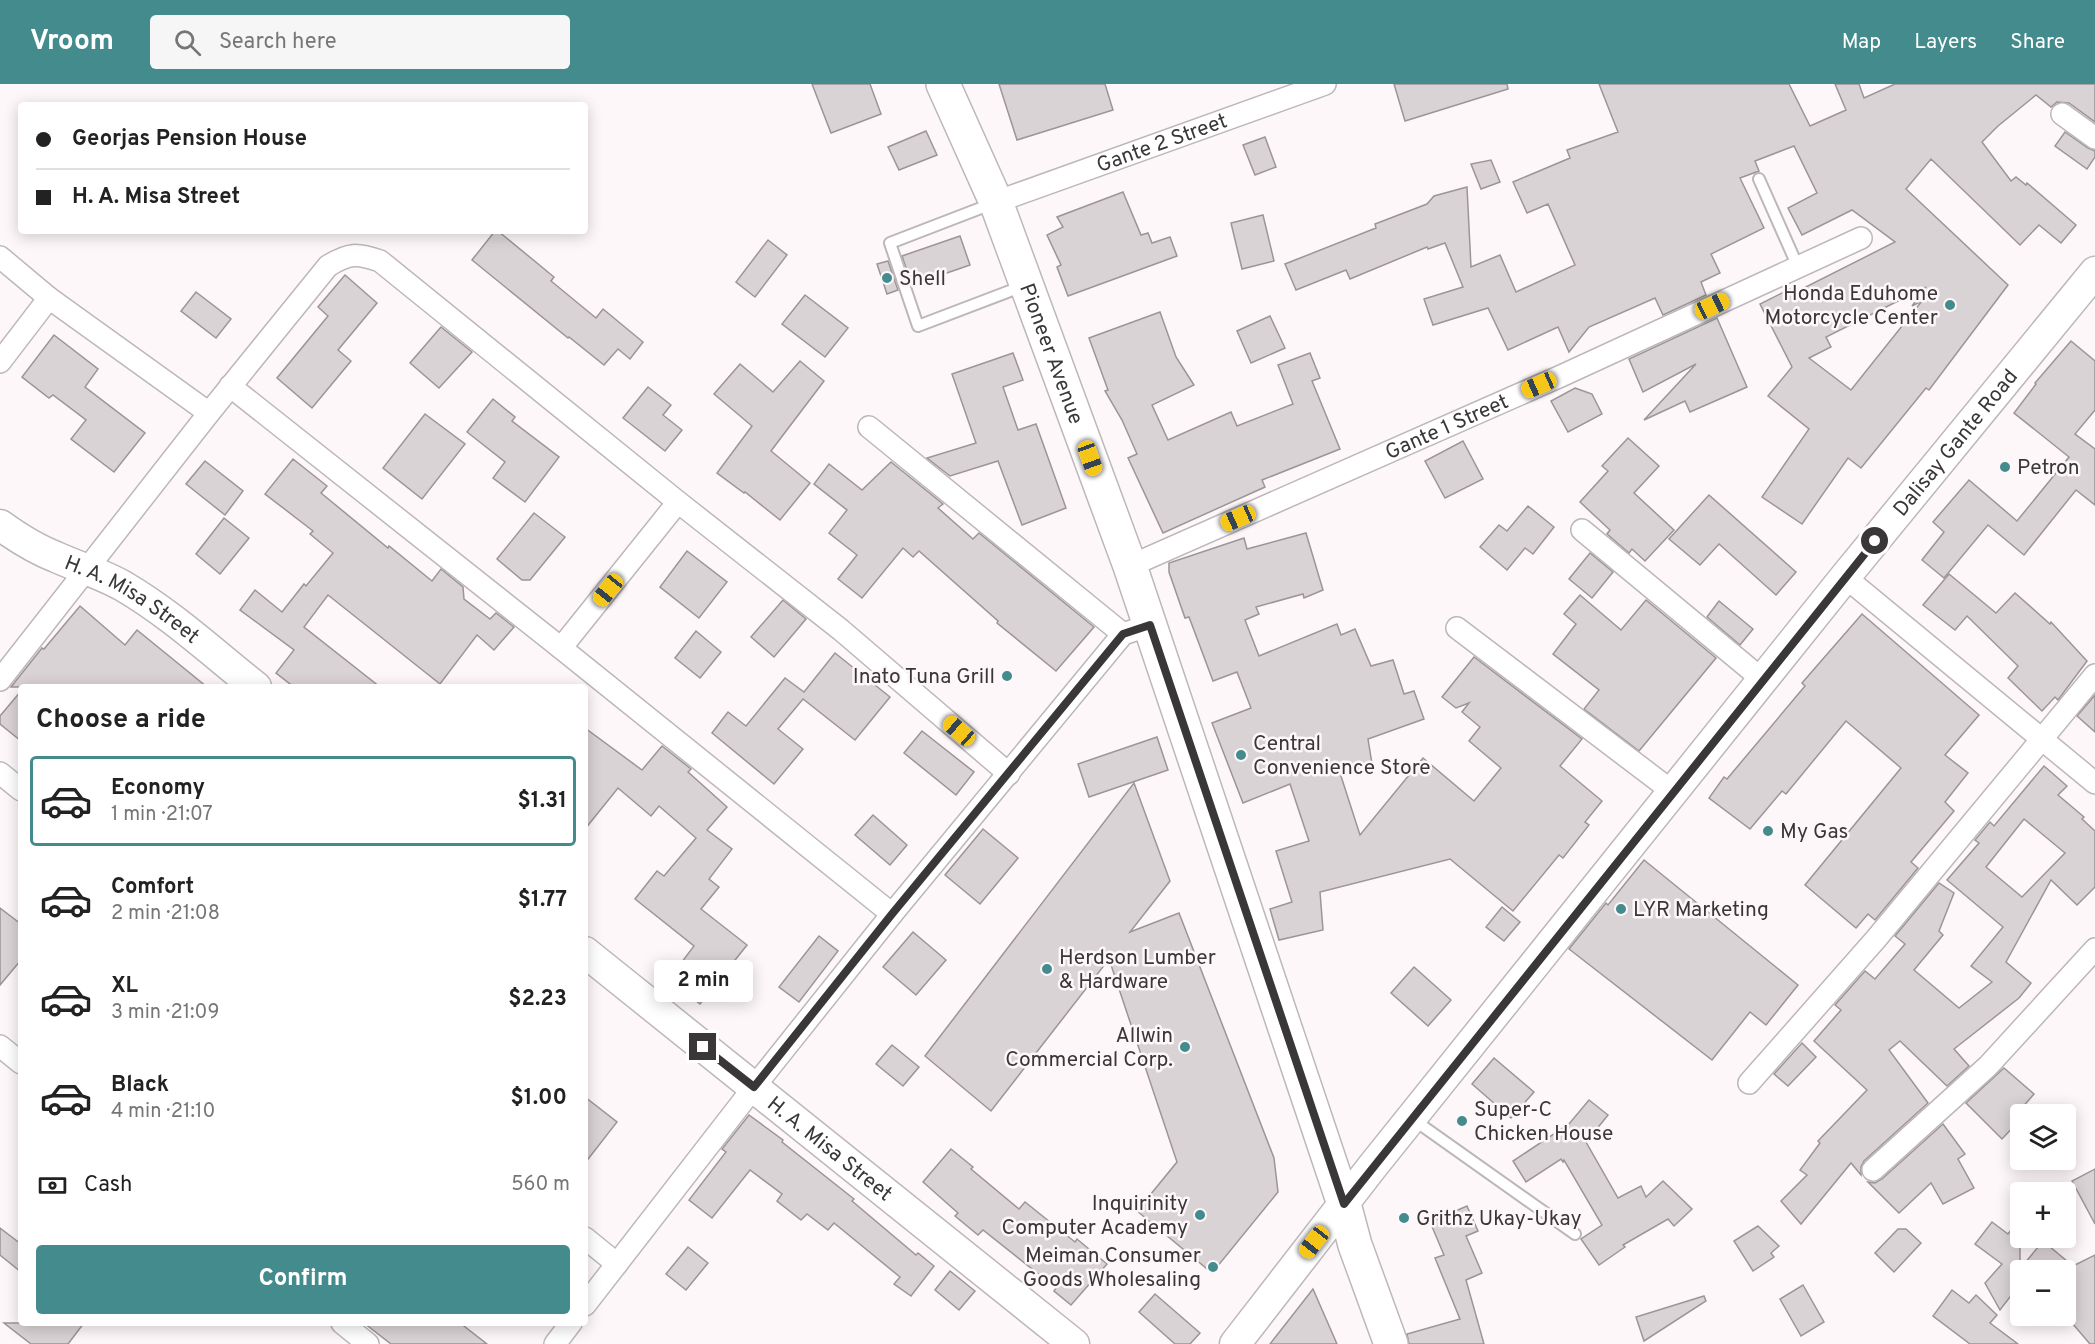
<!DOCTYPE html>
<meta charset="utf-8">
<style>
body{margin:0;font-family:Overpass,sans-serif;background:#f6f6f6;color:#222;height:100vh;display:flex;flex-direction:column;font-size:22px;white-space:nowrap}
*{box-sizing:border-box;margin:0}
p{font-size:20px;color:#767676}
.icon{flex:none;width:33px;height:33px;fill:none;stroke:currentColor;stroke-width:2;stroke-linecap:round;stroke-linejoin:round}
.map{position:relative;flex:1;overflow:hidden}
.sheet{position:absolute;left:18px;top:600px;width:570px;height:642px;display:flex;flex-direction:column;background:#fff;border-radius:6px;box-shadow:0 3px 15px #0003}
.sheet>*{flex:none}
.hud{position:absolute;left:18px;top:18px;width:570px;height:132px;border-radius:6px;box-shadow:0 3px 15px #0003;display:grid;align-content:center;height:132px;padding:0 18px;background:#fff}
.controls{position:absolute;left:2010px;top:1020px;display:grid;gap:12px}
.controls a{display:grid;place-items:center;width:66px;height:66px;border-radius:6px;background:#fff;box-shadow:0 3px 15px #0003;font-size:30px}
.end{position:absolute;width:27px;height:27px;margin:-14px;border:8px solid #393738;background:#fff;box-shadow:0 0 0 3px #fff}
.from{border-radius:50%}
.bubble{position:absolute;height:42px;border-radius:6px;background:#fff;box-shadow:0 3px 15px #0003;font-size:20px;font-weight:700;line-height:42px;text-align:center}
.car{position:absolute;width:18px;height:36px;margin:-18px -9px;border-radius:8px;box-shadow:0 0 4px 2px #0007;background:linear-gradient(#f5c518 24%,#345 0 40%,#f5c518 0 76%,#345 0 86%,#f5c518 0)}
.hud b{display:flex;align-items:center;gap:21px;height:57px;font-size:22px}
.hud b+b{border-top:2px solid #e0e0e0}
.hud i{width:15px;height:15px;background:#222}
ul{padding:0;list-style:none}
li{display:flex;align-items:center;gap:18px;height:90px;margin:0 12px 9px;padding:0 6px;border:3px solid transparent;border-radius:6px}
li div{flex:1}
li b{display:block;font-size:22px}
li em{font-style:normal;font-weight:700}
li.on{border-color:#438b8d}
li>.icon{width:54px;height:54px;stroke-width:1.5}
h2{padding:0 18px;font-size:27px;line-height:72px}
.pay{display:flex;align-items:center;gap:15px;height:66px;padding:0 18px;font-size:22px}
.pay p{margin-inline-start:auto}
.cta{display:flex;gap:12px;margin-top:auto;padding:12px 18px}
.cta a{flex:1;height:69px;border-radius:6px;background:#438b8d;color:#fff;font-size:24px;font-weight:700;line-height:69px;text-align:center}
header{display:flex;align-items:center;gap:36px;box-sizing:border-box;height:84px;padding:0 30px;background:#438b8d;color:#fff}
header strong{font-size:28px}
nav{display:flex;gap:33px;margin-inline-start:auto;font-size:21px}
.search{width:420px;height:54px;background:#f6f6f6;display:flex;align-items:center;gap:15px;box-sizing:border-box;padding:0 21px;border-radius:6px;color:#767676;font-size:22px}
.map>svg:first-child{display:block}
.building{fill:#dad3d6;stroke:#9c9598;stroke-width:1.5;fill-rule:evenodd}
.lines{fill:none;stroke-linecap:round;stroke-linejoin:round}
.lane-casing{stroke:#beb7ba;stroke-width:14}
.street-casing{stroke:#beb7ba;stroke-width:24}
.secondary-casing{stroke:#beb7ba;stroke-width:33}
.highway-casing{stroke:#beb7ba;stroke-width:36}
.lane{stroke:#fff;stroke-width:10}
.street{stroke:#fff;stroke-width:21}
.secondary{stroke:#fff;stroke-width:30}
.highway{stroke:#fff;stroke-width:33}
.route{stroke:#393738;stroke-width:8}
.poi-dot{fill:#438b8d;stroke:#fef7fa;stroke-width:2}
.labels{text-anchor:middle;stroke-width:5;stroke-linejoin:round;paint-order:stroke}
.street-label{font-size:21px;fill:#393738;stroke:#fef7fa}
.poi-label{font-size:21px;fill:#393738;stroke:#fef7fa;text-anchor:start}
</style>
<header>
<strong>Vroom</strong>
<div class="search"><svg class="icon" aria-label="search" viewBox="0 0 24 24"><circle cx="10" cy="10" r="6"/><path d="M15 15l6 6"/></svg>Search here</div>
<nav><a>Map</a><a>Layers</a><a>Share</a></nav>
</header>
<div class="map">
<svg width="2095" height="1260" viewBox="0 0 2095 1260">
<rect width="100%" height="100%" fill="#fef7fa"/>
<!-- building -->
<g class="building">
<path d="M812 0H870L881 30 831 49Z"/>
<path d="M999 0H1105L1113 26 1017 56Z"/>
<path d="M1394 0H1507L1508 5 1405 37Z"/>
<path d="M1599 0H1789L1810 42 1846 26 1835 0H1859L1864 14 1895 0H2095V38L2069 19 2057 18 2051 23 2036 11 1998 42 1982 58 2011 97 2016 93 2026 101 2027 99 2076 141 2061 159 2039 141 2020 161 1931 75 1906 105 2008 201 1929 306 1926 304 1861 384 1848 374 1802 440 1762 413 1809 345 1768 312 1792 283 1760 220 1790 205 1792 210 1895 158 1852 126 1802 151 1788 124 1817 109 1794 62 1755 77 1759 87 1740 94 1764 144 1711 170 1720 189 1701 198 1706 211 1663 231 1655 214 1589 243 1569 268 1558 243 1508 266 1488 224 1433 241 1424 215 1463 203 1445 159 1428 165 1427 163 1350 195 1346 186 1296 206 1285 180 1376 144 1375 140 1427 120 1434 112 1467 103 1471 183 1500 171 1516 208 1575 181 1548 120 1527 129 1513 98 1570 74 1567 66 1618 48ZM1926 203 1912 222 1922 217 1851 306 1809 274 1831 263 1826 253Z"/>
<path d="M926 47 937 71 899 86 888 63Z"/>
<path d="M2065 48 2088 64 2095 67V73L2087 85 2055 62Z"/>
<path d="M1265 53 1276 83 1255 91 1243 61Z"/>
<path d="M1491 76 1500 98 1481 105 1471 80Z"/>
<path d="M1123 108 1141 151 1148 149 1152 159 1170 153 1177 172 1068 212 1057 183 1061 181 1047 151 1063 143 1057 133Z"/>
<path d="M1263 131 1274 177 1242 185 1231 139Z"/>
<path d="M495 147H498L554 193 551 197 596 234 603 225 643 258 630 275 618 265 604 281 569 253 568 254 472 176Z"/>
<path d="M960 152 970 181 912 201 902 172Z"/>
<path d="M768 156 787 171 755 213 736 198Z"/>
<path d="M888 177 898 206 887 210 877 180Z"/>
<path d="M345 191 377 219 338 266 351 277 312 324 277 294 328 232 318 223Z"/>
<path d="M196 208 231 235 216 254 181 227Z"/>
<path d="M805 211 848 244 825 273 782 240Z"/>
<path d="M1160 228 1176 273 1194 301 1152 321 1168 356 1231 328 1237 342 1293 320 1278 281 1310 269 1320 294 1312 297 1340 365 1262 396 1265 403 1163 449 1128 374 1137 370 1122 336 1105 307 1108 306 1089 254Z"/>
<path d="M1270 232 1285 264 1251 279 1237 247Z"/>
<path d="M1717 234 1747 303 1690 328 1685 317 1644 336 1696 280 1643 308 1629 275Z"/>
<path d="M441 243 472 268 439 304 410 279Z"/>
<path d="M54 251 98 285 85 303 145 349 114 388 71 355 86 336 53 311 49 314 22 293Z"/>
<path d="M2071 257 2095 277V326L2075 350 2095 365V421L2076 406 2024 471 1988 441 1944 494 1922 476 1944 448 1933 438 1969 396 2017 437 2069 373 2014 329 2036 300 2035 299Z"/>
<path d="M1013 269 1023 296 1003 303 1018 346 1036 340 1066 424 1022 441 998 377 950 392 927 374 976 359 952 290Z"/>
<path d="M800 277 824 297 771 367 810 399 780 436 745 408 744 409 717 389 752 342 714 310 740 280 773 308Z"/>
<path d="M648 303 671 321 663 331 682 346 665 367 623 334Z"/>
<path d="M1575 304 1592 310 1602 330 1568 348 1551 317Z"/>
<path d="M493 315 515 333 512 337 559 373 525 418 493 394 505 378 467 348Z"/>
<path d="M425 330 465 360 422 415 383 384Z"/>
<path d="M1628 354 1659 382 1634 409 1674 446 1645 477 1632 465 1629 469 1607 450 1610 446 1580 418 1608 387 1602 382Z"/>
<path d="M1463 357 1483 395 1445 414 1425 377Z"/>
<path d="M293 375 327 402 321 409 388 464 389 462 432 497 441 485 463 503 464 515 490 535 496 529 514 543 494 566 477 551 440 600 328 511 304 543 380 603H294L276 589 294 566 240 526 255 506 282 528 304 500 306 502 333 469 310 450 313 447 265 410Z"/>
<path d="M205 377 243 407 225 431 186 400Z"/>
<path d="M891 378 943 420 938 424 973 455 979 449 1094 543 1056 587 997 539 998 537 919 467 913 473 903 464 862 514 838 495 857 471 829 449 847 426 814 400 829 380 862 406Z"/>
<path d="M1709 411 1796 488 1776 511 1719 460 1700 481 1669 455Z"/>
<path d="M1528 422 1554 443 1533 470 1525 464 1507 486 1480 463 1499 441 1507 447Z"/>
<path d="M534 429 565 453 530 496H522L497 475Z"/>
<path d="M224 434 249 454 220 490 196 470Z"/>
<path d="M1306 449 1323 506 1304 514 1303 510 1256 523 1259 530 1245 536 1259 572 1337 540 1341 551 1355 545 1371 582 1393 576 1404 610 1414 607 1424 635 1368 655 1372 680 1340 689 1360 751 1423 674 1474 717 1501 684 1469 657 1480 643 1462 628 1469 619 1456 624 1442 613 1474 573 1582 655 1560 682 1602 717 1585 738 1589 741 1563 774 1559 771 1513 827 1450 775 1320 808 1323 846 1279 856 1270 825 1292 818 1276 767 1309 757 1290 700 1243 719 1212 639 1251 624 1237 588 1213 597 1189 533 1185 534 1169 488V479L1244 454 1247 465Z"/>
<path d="M687 467 727 498 699 534 660 503Z"/>
<path d="M1590 469 1613 488 1592 514 1569 495Z"/>
<path d="M1949 490 1996 529 2015 509 2050 540 2051 538 2087 577 2058 616 2055 613 2042 627 2008 594 2018 582 1967 532 1955 546 1923 521Z"/>
<path d="M1580 511 1621 546 1646 516 1716 574 1639 667 1584 625 1599 606 1553 570 1576 540 1564 530Z"/>
<path d="M783 516 806 535 774 573 751 553Z"/>
<path d="M1719 517 1753 545 1740 561 1707 533Z"/>
<path d="M80 522 125 561 137 546 207 603H11L34 574 42 564 44 565Z"/>
<path d="M1862 530 1979 631 1945 671 1968 689 1945 718 1954 727 1911 778 1918 784 1875 836 1868 830 1856 844 1805 801 1901 684 1846 637 1786 710 1782 707 1750 745 1709 714 1724 693 1727 695 1805 602 1802 599Z"/>
<path d="M696 547 721 568 700 594 675 574Z"/>
<path d="M835 569 890 613 855 656 803 615 778 645 803 665 774 700 712 649 728 628 746 642 785 594 804 608Z"/>
<path d="M21 607V657L0 640V632Z"/>
<path d="M2095 611V648L2077 632Z"/>
<path d="M585 644 642 686 662 662 691 685 688 688 727 723 707 746 732 765 709 795 719 803 701 825 747 861 700 920 669 895 694 862 635 815 657 787 664 792 696 754 659 722 651 732 618 704 585 745Z"/>
<path d="M922 647 974 688 956 711 904 669Z"/>
<path d="M1157 653 1168 686 1089 713 1078 680Z"/>
<path d="M2044 682 2067 702 2058 711 2084 733 2082 735 2095 747V803L2077 821 2051 796 2006 878 2031 899 2019 914 1954 965 1969 982 1947 1002 1900 957 1889 966 1928 1019 1864 1077 1861 1083V1091L1851 1079 1801 1140 1781 1117 1807 1091 1800 1086 1820 1059 1818 1057 1867 1006 1814 957 1841 926 1835 921 1865 887 1875 895 1905 860 1895 852 1939 799 1954 809 1939 847 1943 851 1914 886 1959 924 1992 898 1971 882 2003 843 1947 796 1979 759 1975 756 1990 738 1994 742ZM2024 735 2065 769 2022 813 1986 783Z"/>
<path d="M1134 699 1170 797 1130 848 1179 829 1274 1074 1278 1108 1212 1189 1137 1127 1177 1078 1109 875 991 1027 925 972Z"/>
<path d="M873 731 907 761 890 781 855 751Z"/>
<path d="M983 745 1018 774 980 820 945 791Z"/>
<path d="M1644 776 1798 901 1766 941 1750 928 1712 976 1569 865 1606 819 1608 821Z"/>
<path d="M1502 823 1520 838 1504 857 1486 843Z"/>
<path d="M0 824 21 840V876L0 901Z"/>
<path d="M913 848 946 876 916 911 883 883Z"/>
<path d="M819 852 838 867 799 918 779 903Z"/>
<path d="M1414 883 1451 916 1428 942 1391 909Z"/>
<path d="M1802 959 1816 973 1788 1002 1774 990Z"/>
<path d="M892 961 919 983 903 1002 876 980Z"/>
<path d="M1494 974 1534 1008 1511 1034 1472 1000Z"/>
<path d="M2004 984 2034 1010 2020 1026V1036L2002 1055 1966 1019Z"/>
<path d="M585 1013 617 1038 585 1079Z"/>
<path d="M1589 1016 1608 1031 1586 1058 1618 1114 1641 1102 1646 1113 1663 1097 1692 1125 1674 1142 1668 1135 1623 1161 1625 1163 1599 1181 1581 1155 1602 1141 1564 1076 1563 1078 1561 1075 1526 1098 1513 1077 1569 1040Z"/>
<path d="M749 1031 783 1056 782 1058 854 1115 852 1117 916 1171 918 1169 934 1182 911 1212 894 1200 900 1193 834 1139 828 1146 807 1130 801 1136 777 1117 782 1110 750 1086 712 1134 689 1116 726 1068 722 1065Z"/>
<path d="M1943 1040 1965 1070 1958 1075 1974 1104 1943 1120 1931 1099 1899 1129 1868 1098 1875 1099 1882 1095Z"/>
<path d="M951 1065 973 1083 971 1085 1019 1125 1025 1118 1075 1158 1077 1155 1107 1180 1071 1221 1054 1207 1056 1204 983 1146 978 1151 955 1132 958 1129 923 1098Z"/>
<path d="M2095 1085V1140L2072 1097Z"/>
<path d="M1467 1122 1478 1147 1466 1152 1482 1189 1466 1196 1484 1260H1409L1407 1250 1460 1235 1435 1174 1444 1171 1430 1138Z"/>
<path d="M2020 1135V1185L2043 1157 2073 1182 2095 1171V1260H2090L2066 1232V1186H2020V1200L2000 1226 1985 1199 2002 1180 1975 1160 1992 1138 2008 1150Z"/>
<path d="M1758 1142 1779 1162 1771 1169 1774 1173 1753 1187 1734 1157Z"/>
<path d="M0 1144 21 1160V1188L0 1171Z"/>
<path d="M1898 1145H1906L1921 1159 1894 1188 1875 1169Z"/>
<path d="M688 1163 708 1179 686 1206 666 1190Z"/>
<path d="M950 1187 975 1207 959 1226 935 1206Z"/>
<path d="M1803 1201 1824 1238 1801 1252 1780 1215Z"/>
<path d="M1313 1205 1337 1260H1270Z"/>
<path d="M1952 1206 1969 1219 1976 1211 1997 1231 1990 1239 2018 1260H1970L1933 1232Z"/>
<path d="M1155 1210 1200 1249 1190 1260H1175L1139 1228Z"/>
<path d="M1704 1212 1706 1217 1644 1257 1636 1233Z"/>
<path d="M4 1239H84L68 1260H31Z"/>
<path d="M364 1239H460L487 1260H391Z"/>
</g>
<g class="lines">
<!-- lane casing -->
<g class="lane-casing">
<g id="lane">
<path d="M1759 95 1798 183"/>
<path d="M994 119 890 159 918 242 1023 202"/>
<path d="M1414 1036 1575 1150"/>
</g>
</g>
<!-- street casing -->
<g class="street-casing">
<g id="street">
<path d="M2062 30 2095 54"/>
<path id="s1" d="M996 118 1325 0"/>
<path d="M0 173 49 214 209 329"/>
<path d="M0 278 49 214"/>
<path d="M230 302 561 564 892 830"/>
<path d="M869 343 1123 550"/>
<path d="M1582 446 1763 596"/>
<path id="s2" d="M1130 482 1561 292 1861 154"/>
<path d="M1845 493 2095 699"/>
<path d="M1457 544 1673 708"/>
<path d="M561 564 678 418"/>
<path d="M0 596 209 329 328 182C349 169 357 169 380 177L678 418 841 546 1009 690"/>
<path d="M0 689 21 706"/>
<path d="M0 962 21 979"/>
<path d="M1749 999 1876 855 2095 591"/>
<path d="M1873 1086 1988 982 2095 865"/>
<path d="M585 1154 617 1180"/>
<path d="M585 1221 754 1003 892 830 1123 550 1150 541"/>
<path d="M342 1239 368 1260"/>
<path d="M555 1260 571 1239"/>
</g>
</g>
<!-- secondary casing -->
<g class="secondary-casing">
<g id="secondary">
<path id="s3" d="M0 441C18 454 35 465 56 473 78 483 102 490 123 502 171 530 213 569 256 603"/>
<path id="s4" d="M585 868 1074 1260"/>
<path id="s5" d="M1235 1260 1372 1083 1845 493 2095 188"/>
</g>
</g>
<!-- highway casing -->
<g class="highway-casing">
<g id="highway">
<path id="s6" d="M943 0 996 118 1130 482 1344 1120 1355 1161 1391 1260"/>
</g>
</g>
<!-- lane -->
<use href="#lane" class="lane"/>
<!-- street -->
<use href="#street" class="street"/>
<!-- secondary -->
<use href="#secondary" class="secondary"/>
<!-- highway -->
<use href="#highway" class="highway"/>
</g>
<g class="lines">
<!-- route -->
<path class="route" d="M703 963 754 1003 892 830 1123 550 1150 541 1344 1120 1875 457"/>
</g>
<!-- markers -->
<g class="poi-dot">
<circle cx="887" cy="194" r="6"/>
<circle cx="1950" cy="221" r="6"/>
<circle cx="2005" cy="383" r="6"/>
<circle cx="1007" cy="592" r="6"/>
<circle cx="1241" cy="671" r="6"/>
<circle cx="1768" cy="747" r="6"/>
<circle cx="1621" cy="825" r="6"/>
<circle cx="1047" cy="885" r="6"/>
<circle cx="1185" cy="963" r="6"/>
<circle cx="1462" cy="1037" r="6"/>
<circle cx="1200" cy="1131" r="6"/>
<circle cx="1404" cy="1134" r="6"/>
<circle cx="1213" cy="1183" r="6"/>
</g>
<g class="labels">
<!-- street labels -->
<g class="street-label">
<text dy="7" stroke="none"><textPath href="#s1" startOffset="176">Gante 2 Street</textPath></text>
<text dy="7" stroke="none"><textPath href="#s6" startOffset="291">Pioneer Avenue</textPath></text>
<text dy="7" stroke="none"><textPath href="#s2" startOffset="346">Gante 1 Street</textPath></text>
<text dy="7" stroke="none"><textPath href="#s5" startOffset="1154">Dalisay Gante Road</textPath></text>
<text dy="7" stroke="none"><textPath href="#s3" startOffset="152">H. A. Misa Street</textPath></text>
<text dy="7" stroke="none"><textPath href="#s4" startOffset="314">H. A. Misa Street</textPath></text>
</g>
<!-- poi labels -->
<g class="poi-label">
<text x="899" y="201">Shell</text>
<text x="1938" y="216" text-anchor="end">Honda Eduhome<tspan x="1938" dy="24">Motorcycle Center</tspan></text>
<text x="2017" y="390">Petron</text>
<text x="995" y="599" text-anchor="end">Inato Tuna Grill</text>
<text x="1253" y="666">Central<tspan x="1253" dy="24">Convenience Store</tspan></text>
<text x="1780" y="754">My Gas</text>
<text x="1633" y="832">LYR Marketing</text>
<text x="1059" y="880">Herdson Lumber<tspan x="1059" dy="24">&amp; Hardware</tspan></text>
<text x="1173" y="958" text-anchor="end">Allwin<tspan x="1173" dy="24">Commercial Corp.</tspan></text>
<text x="1474" y="1032">Super-C<tspan x="1474" dy="24">Chicken House</tspan></text>
<text x="1188" y="1126" text-anchor="end">Inquirinity<tspan x="1188" dy="24">Computer Academy</tspan></text>
<text x="1416" y="1141">Grithz Ukay-Ukay</text>
<text x="1201" y="1178" text-anchor="end">Meiman Consumer<tspan x="1201" dy="24">Goods Wholesaling</tspan></text>
</g>
</g>
</svg>
<div class="controls">
<a><svg class="icon" aria-label="layers" viewBox="0 0 24 24"><path d="M12 4l9 5-9 5-9-5zM3 14l9 5 9-5"/></svg></a>
<a>+</a>
<a>−</a>
</div>
<i class="end from" style="left:1875px;top:457px"></i>
<i class="end" style="left:703px;top:963px"></i>
<div class="bubble" style="left:654px;top:876px;width:99px">2 min</div>
<i class="car" style="left:1712px;top:222px;rotate:65deg"></i>
<i class="car" style="left:1539px;top:301px;rotate:246deg"></i>
<i class="car" style="left:1090px;top:374px;rotate:160deg"></i>
<i class="car" style="left:1238px;top:434px;rotate:246deg"></i>
<i class="car" style="left:608px;top:506px;rotate:219deg"></i>
<i class="car" style="left:959px;top:647px;rotate:311deg"></i>
<i class="car" style="left:1314px;top:1158px;rotate:218deg"></i>
<div class="hud">
<b><i class="from"></i>Georjas Pension House</b>
<b><i></i>H. A. Misa Street</b>
</div>
<section class="sheet">
<h2>Choose a ride</h2>
<ul>
<li class="on"><svg class="icon" aria-label="car" viewBox="0 0 24 24"><path d="M5 17H2v-5l4-1 3-4h7l3 4 3 1v5h-3M9 17h6M6 11h13"/><circle cx="7" cy="17" r="2"/><circle cx="17" cy="17" r="2"/></svg><div><b>Economy</b><p>1 min · 21:07</p></div><em>$1.31</em></li>
<li><svg class="icon" aria-label="car" viewBox="0 0 24 24"><path d="M5 17H2v-5l4-1 3-4h7l3 4 3 1v5h-3M9 17h6M6 11h13"/><circle cx="7" cy="17" r="2"/><circle cx="17" cy="17" r="2"/></svg><div><b>Comfort</b><p>2 min · 21:08</p></div><em>$1.77</em></li>
<li><svg class="icon" aria-label="car" viewBox="0 0 24 24"><path d="M5 17H2v-5l4-1 3-4h7l3 4 3 1v5h-3M9 17h6M6 11h13"/><circle cx="7" cy="17" r="2"/><circle cx="17" cy="17" r="2"/></svg><div><b>XL</b><p>3 min · 21:09</p></div><em>$2.23</em></li>
<li><svg class="icon" aria-label="car" viewBox="0 0 24 24"><path d="M5 17H2v-5l4-1 3-4h7l3 4 3 1v5h-3M9 17h6M6 11h13"/><circle cx="7" cy="17" r="2"/><circle cx="17" cy="17" r="2"/></svg><div><b>Black</b><p>4 min · 21:10</p></div><em>$1.00</em></li>
</ul>
<div class="pay"><svg class="icon" aria-label="cash" viewBox="0 0 24 24"><path d="M3 7h18v10H3z"/><circle cx="12" cy="12" r="2"/></svg>Cash<p>560 m</p></div>
<div class="cta"><a>Confirm</a></div>
</section>
</div>
